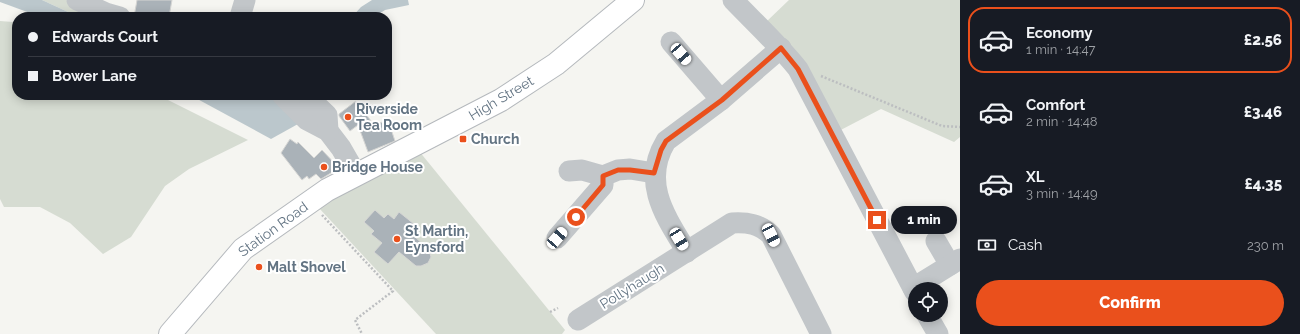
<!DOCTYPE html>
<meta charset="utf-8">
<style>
body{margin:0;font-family:Raleway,sans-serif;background:#242831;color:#f1f3f6;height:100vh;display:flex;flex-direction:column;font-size:15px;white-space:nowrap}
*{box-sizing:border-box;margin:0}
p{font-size:13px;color:#9ea1a6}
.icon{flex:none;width:22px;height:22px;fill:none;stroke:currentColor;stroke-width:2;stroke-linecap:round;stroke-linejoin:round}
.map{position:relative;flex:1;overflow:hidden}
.side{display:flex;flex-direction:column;background:#171b24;width:340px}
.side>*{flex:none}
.top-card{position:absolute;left:12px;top:12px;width:380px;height:88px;border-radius:16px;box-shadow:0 2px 10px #0003;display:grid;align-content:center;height:88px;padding:0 16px;background:#171b24}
.controls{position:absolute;left:908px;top:282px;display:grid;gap:8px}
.controls a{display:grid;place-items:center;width:40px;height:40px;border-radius:50%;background:#171b24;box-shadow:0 2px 10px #0003;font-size:20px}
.end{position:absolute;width:18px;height:18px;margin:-9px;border:5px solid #ea501c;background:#fff;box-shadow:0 0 0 2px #fff}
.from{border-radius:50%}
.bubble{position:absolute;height:28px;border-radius:14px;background:#171b24;box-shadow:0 2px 10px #0003;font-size:13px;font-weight:800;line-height:28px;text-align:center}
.car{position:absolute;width:12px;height:24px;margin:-12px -6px;border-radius:5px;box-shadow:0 0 3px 1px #0007;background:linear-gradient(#fff 24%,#345 0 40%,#fff 0 76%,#345 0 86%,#fff 0)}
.top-card b{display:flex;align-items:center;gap:14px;height:38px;font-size:15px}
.top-card b+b{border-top:1px solid #363941}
.top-card i{width:10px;height:10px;background:#f1f3f6}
ul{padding:7px 0 0;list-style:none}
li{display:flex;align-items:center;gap:12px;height:66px;margin:0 8px 6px;padding:0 8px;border:2px solid transparent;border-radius:16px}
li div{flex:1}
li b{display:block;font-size:15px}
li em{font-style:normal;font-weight:800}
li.current{border-color:#ea501c}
li>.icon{width:36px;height:36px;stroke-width:1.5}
.pay{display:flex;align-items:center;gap:10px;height:44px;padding:0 16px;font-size:15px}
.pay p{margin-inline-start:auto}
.button{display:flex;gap:8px;margin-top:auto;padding:8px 16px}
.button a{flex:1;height:46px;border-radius:24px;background:#ea501c;color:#fff;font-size:16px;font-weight:800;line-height:46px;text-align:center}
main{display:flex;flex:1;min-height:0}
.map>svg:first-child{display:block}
.green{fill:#d6dcd2}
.water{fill:#bbc7cc}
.building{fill:#aab2b8;stroke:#d6d6d4}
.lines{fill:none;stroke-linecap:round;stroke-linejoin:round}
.major-casing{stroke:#b5b9bd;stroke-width:24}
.path{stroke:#bcbec0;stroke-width:2.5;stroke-dasharray:2 2;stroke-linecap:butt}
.minor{stroke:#c2c6c9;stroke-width:21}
.major{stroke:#fff;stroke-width:22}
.route{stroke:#ea501c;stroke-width:5}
.poi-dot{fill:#ea501c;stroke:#fff;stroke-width:1.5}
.labels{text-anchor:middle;stroke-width:4;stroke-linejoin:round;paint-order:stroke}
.street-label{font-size:14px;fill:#637483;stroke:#fff}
.poi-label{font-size:14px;font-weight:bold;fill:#637483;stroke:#fff;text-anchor:start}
</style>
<main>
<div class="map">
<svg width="960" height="334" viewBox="0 0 960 334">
<rect width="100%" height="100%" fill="#f5f5f1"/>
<!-- green -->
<g class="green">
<path d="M42 0H66L100 17H79Z"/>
<path d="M789 0H960V137L954 142 881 109 835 133 765 23Z"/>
<path d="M0 21 13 22 17 24V95H158L248 140 189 169 165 186 131 237 103 254 70 223 40 207H4L0 199Z"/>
<path d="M419 151 565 330 562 334H436L318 207Z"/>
</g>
<!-- water -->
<g class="water">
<path d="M0 0H42L79 17H41L0 2Z"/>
<path d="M372 0H408L409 5 385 10 374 17H352L361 7Z"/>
<path d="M190 95H304L298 124 271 139Z"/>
</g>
<!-- building -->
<g class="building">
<path d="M137 0H172L169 17H134Z"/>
<path d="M356 101 374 125 388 120 395 141 368 152 358 125 350 131 339 116V114Z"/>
<path d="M290 139 297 144 298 142 314 158 322 150 339 168 321 179 316 174 309 179 307 176 302 180 281 153Z"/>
<path d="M375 210 384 218 388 214 394 219 399 212 419 228 413 235 429 250 431 257 428 263 421 266H416L399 252 388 264 374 252 382 243 371 234 374 231 364 222Z"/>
</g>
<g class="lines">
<!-- major casing -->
<g class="major-casing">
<path id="major" d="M170 334 243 249 327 190 501 100 556 64 633 0"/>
</g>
<!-- path -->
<g class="path">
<path d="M821 76 942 126 960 127"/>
<path d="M322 215 393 291 355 320 362 334"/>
<path d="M550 312 558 308"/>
</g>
<!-- minor -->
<g class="minor">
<path d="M77 0 106 13 120 17"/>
<path d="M733 0C755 23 778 44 798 69L915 292"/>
<path d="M240 17 245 0"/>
<path d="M671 42 721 100"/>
<path d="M282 95 307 120 328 131 341 148 356 174"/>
<path d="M306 95 327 115 328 131"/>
<path d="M569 171 582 170 603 176 618 170 630 169 654 173"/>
<path d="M557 238 603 185V176"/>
<path d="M936 241 950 265"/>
<path d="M687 252C665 216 641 182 666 141L721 100 781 48"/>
<path d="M913 288 960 259"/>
<path d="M927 315 938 334"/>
<path d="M578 320 732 223C748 222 759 224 771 235L821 334"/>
</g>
<!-- major -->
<use href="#major" class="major"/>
</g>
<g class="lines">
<!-- route -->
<path class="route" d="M576 217 603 185V176L618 170H630L654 173 661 150 666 141 722 100 781 48 798 69 877 220"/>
</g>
<!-- markers -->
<g class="poi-dot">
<circle cx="348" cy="117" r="4"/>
<rect x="459" y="135" width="8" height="8" rx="2"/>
<circle cx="324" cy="167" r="4"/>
<circle cx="397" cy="239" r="4"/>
<circle cx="259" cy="267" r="4"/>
</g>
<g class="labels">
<!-- street labels -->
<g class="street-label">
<text transform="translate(501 98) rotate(-31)" y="5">High Street</text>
<text transform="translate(273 229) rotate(-36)" y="5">Station Road</text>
<text transform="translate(632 286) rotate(-32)" y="5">Pollyhaugh</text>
</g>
<!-- poi labels -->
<g class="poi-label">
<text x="356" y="114">Riverside<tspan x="356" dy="16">Tea Room</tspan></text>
<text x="471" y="144">Church</text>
<text x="332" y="172">Bridge House</text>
<text x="405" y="236">St Martin,<tspan x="405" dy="16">Eynsford</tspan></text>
<text x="267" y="272">Malt Shovel</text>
</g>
</g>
</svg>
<div class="controls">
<a><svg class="icon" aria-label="locate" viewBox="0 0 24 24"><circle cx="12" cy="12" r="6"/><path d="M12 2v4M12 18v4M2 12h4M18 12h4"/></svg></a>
</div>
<i class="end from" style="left:576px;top:217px"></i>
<i class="end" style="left:877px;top:220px"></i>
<div class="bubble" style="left:891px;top:206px;width:66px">1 min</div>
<i class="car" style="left:681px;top:54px;rotate:139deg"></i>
<i class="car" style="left:771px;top:235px;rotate:153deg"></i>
<i class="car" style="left:557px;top:238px;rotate:41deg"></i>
<i class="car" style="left:679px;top:239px;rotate:149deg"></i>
<div class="top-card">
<b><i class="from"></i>Edwards Court</b>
<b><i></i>Bower Lane</b>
</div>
</div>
<section class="side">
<ul>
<li class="current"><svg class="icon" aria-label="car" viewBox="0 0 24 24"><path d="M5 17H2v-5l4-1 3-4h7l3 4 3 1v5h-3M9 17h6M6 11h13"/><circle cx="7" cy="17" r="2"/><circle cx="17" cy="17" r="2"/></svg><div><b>Economy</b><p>1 min · 14:47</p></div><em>£2.56</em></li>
<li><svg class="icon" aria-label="car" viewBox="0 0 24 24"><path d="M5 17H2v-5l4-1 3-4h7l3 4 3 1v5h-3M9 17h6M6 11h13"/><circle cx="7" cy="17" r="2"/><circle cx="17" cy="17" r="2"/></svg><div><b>Comfort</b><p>2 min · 14:48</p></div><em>£3.46</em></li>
<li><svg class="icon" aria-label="car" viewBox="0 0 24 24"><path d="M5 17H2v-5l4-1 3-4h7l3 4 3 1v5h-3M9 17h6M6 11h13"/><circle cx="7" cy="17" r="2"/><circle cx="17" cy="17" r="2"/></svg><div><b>XL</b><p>3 min · 14:49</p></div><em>£4.35</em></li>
</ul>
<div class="pay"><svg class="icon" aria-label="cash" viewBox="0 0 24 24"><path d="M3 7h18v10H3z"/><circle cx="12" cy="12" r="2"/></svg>Cash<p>230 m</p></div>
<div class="button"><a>Confirm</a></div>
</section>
</main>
